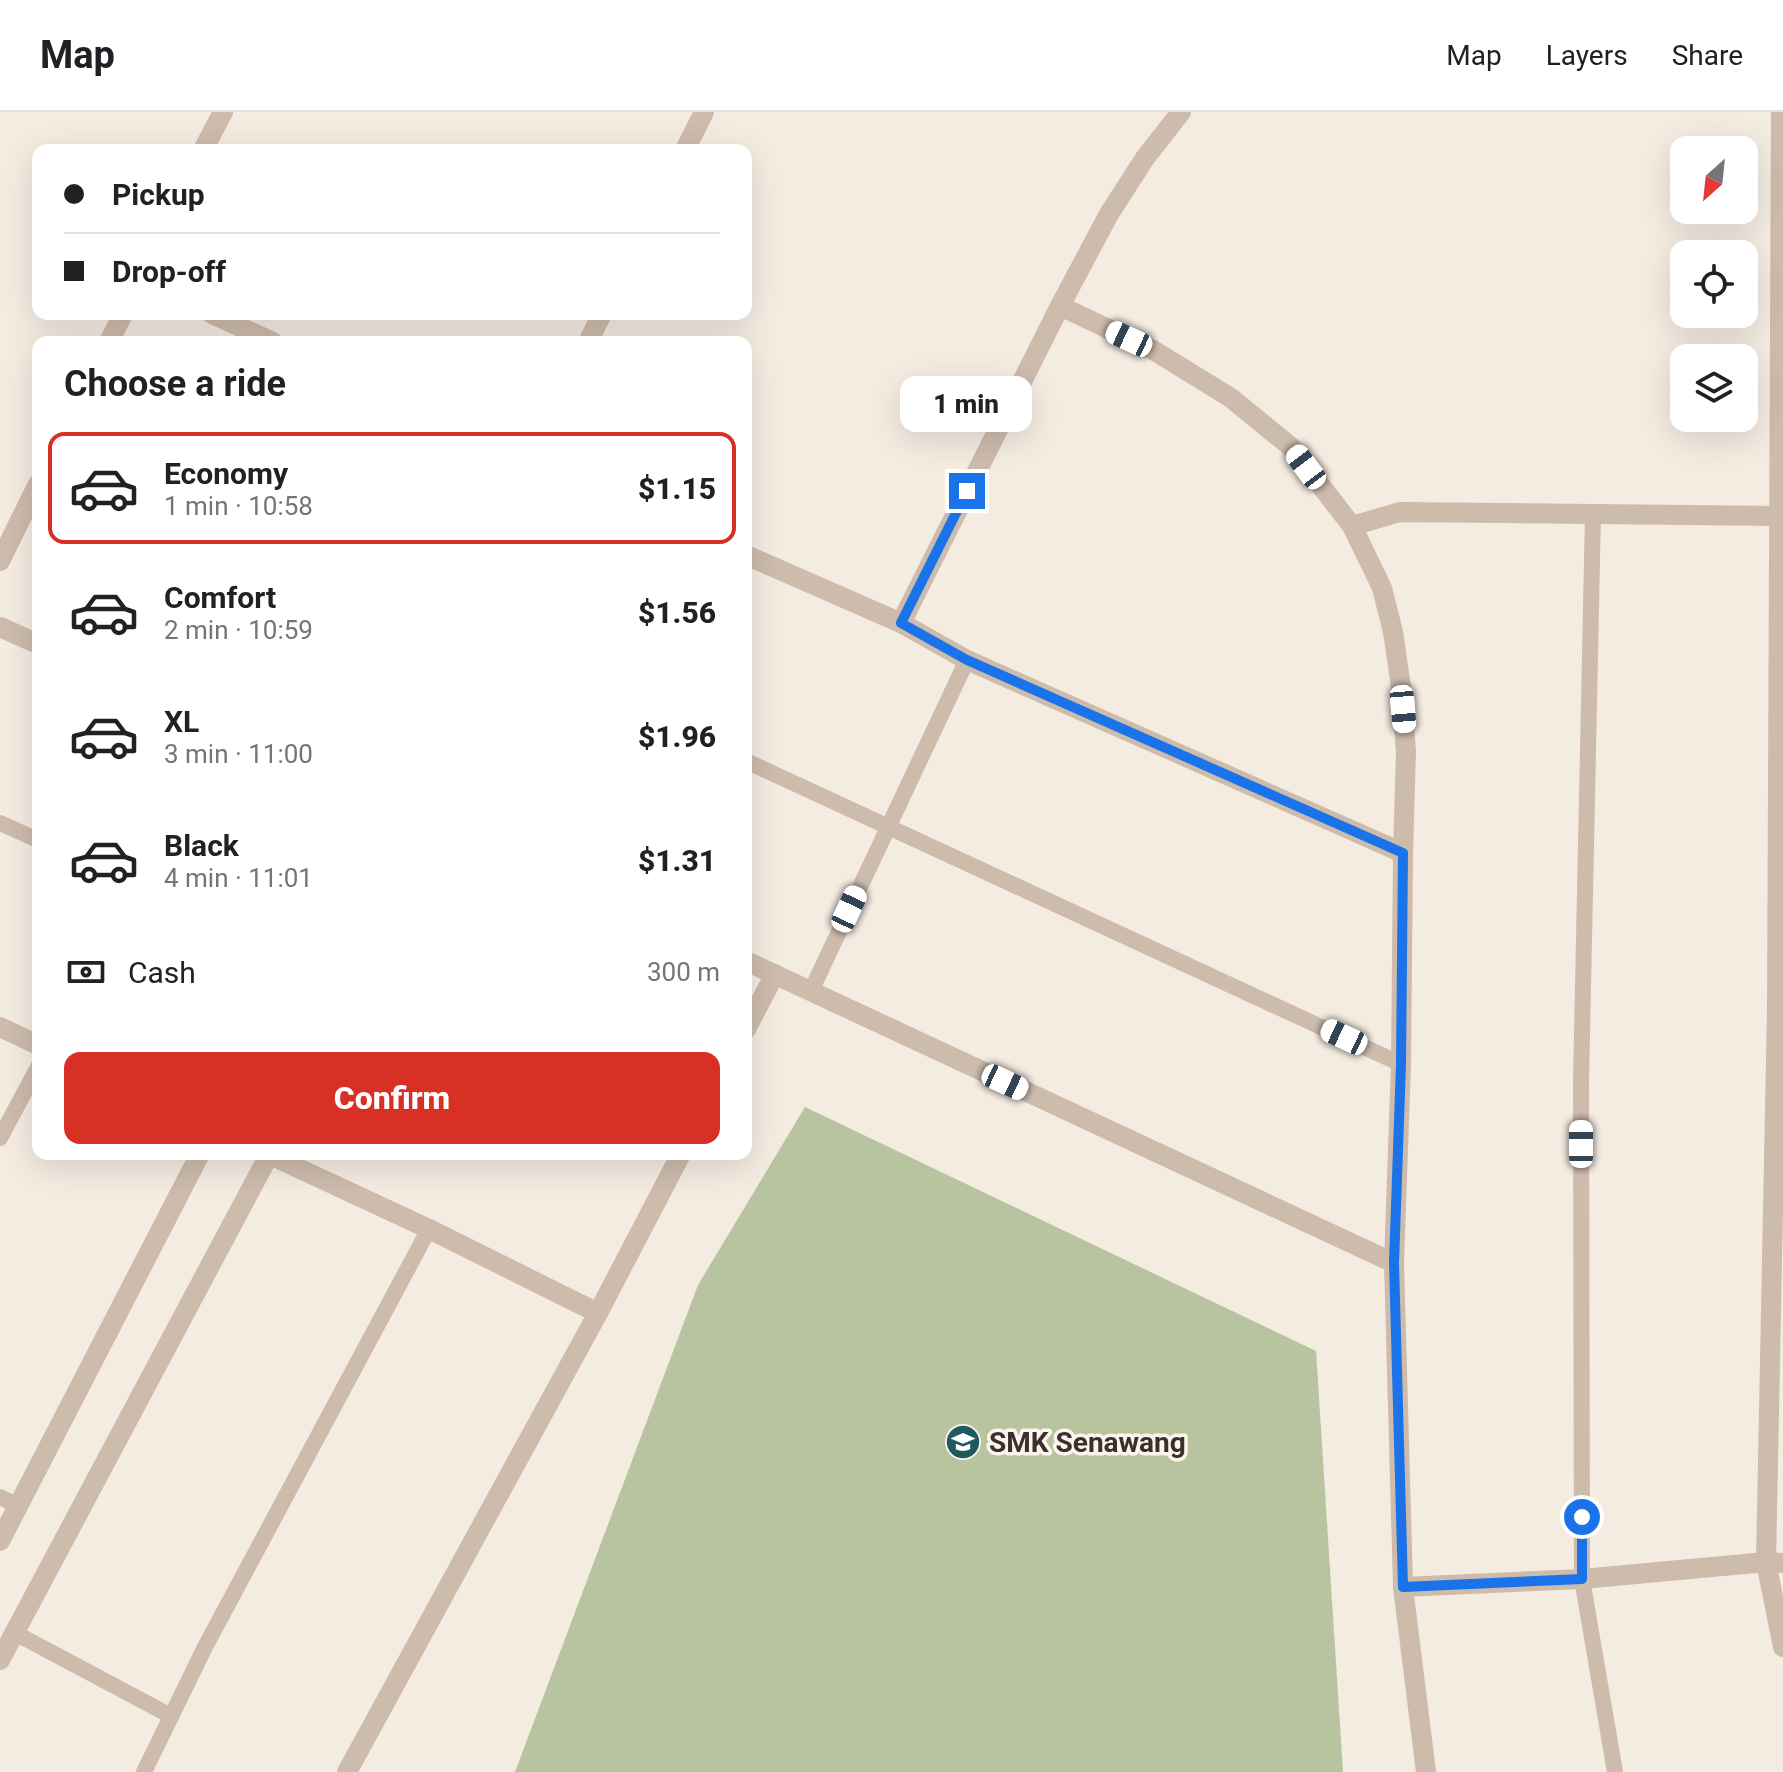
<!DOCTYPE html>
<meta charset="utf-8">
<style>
body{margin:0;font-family:Roboto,sans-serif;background:#f2f2f2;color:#202124;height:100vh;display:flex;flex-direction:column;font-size:30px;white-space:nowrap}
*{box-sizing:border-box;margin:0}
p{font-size:26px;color:#757577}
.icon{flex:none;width:44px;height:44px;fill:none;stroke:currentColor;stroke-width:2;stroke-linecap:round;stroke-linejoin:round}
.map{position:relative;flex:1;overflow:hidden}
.details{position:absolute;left:32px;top:224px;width:720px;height:824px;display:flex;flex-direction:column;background:#fff;border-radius:16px;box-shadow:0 8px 32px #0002}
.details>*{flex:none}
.top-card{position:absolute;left:32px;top:32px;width:720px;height:176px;border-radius:16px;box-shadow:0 8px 32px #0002;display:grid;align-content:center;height:176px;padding:0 32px;background:#fff}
.needle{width:52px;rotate:207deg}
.controls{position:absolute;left:1670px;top:24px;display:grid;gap:16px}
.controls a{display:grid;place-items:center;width:88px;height:88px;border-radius:16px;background:#fff;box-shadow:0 8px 32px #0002;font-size:40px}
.end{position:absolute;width:36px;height:36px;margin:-18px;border:10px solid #1a73e8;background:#fff;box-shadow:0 0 0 4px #fff}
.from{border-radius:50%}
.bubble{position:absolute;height:56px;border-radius:16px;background:#fff;box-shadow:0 8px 32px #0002;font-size:26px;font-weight:800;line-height:56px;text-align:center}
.car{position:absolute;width:24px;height:48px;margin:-24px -12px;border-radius:10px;box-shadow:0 0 6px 2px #0007;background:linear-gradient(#fff 24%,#345 0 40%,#fff 0 76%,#345 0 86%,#fff 0)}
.top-card b{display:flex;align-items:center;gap:28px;height:76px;font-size:30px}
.top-card b+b{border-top:2px solid #e0e0e0}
.top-card i{width:20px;height:20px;background:#202124}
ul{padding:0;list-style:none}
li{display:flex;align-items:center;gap:24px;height:112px;margin:0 16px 12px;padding:0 16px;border:4px solid transparent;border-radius:16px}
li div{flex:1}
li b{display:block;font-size:30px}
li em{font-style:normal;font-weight:800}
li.active{border-color:#d93025}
li>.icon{width:72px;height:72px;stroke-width:1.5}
h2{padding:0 32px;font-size:36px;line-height:96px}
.pay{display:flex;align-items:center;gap:20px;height:88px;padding:0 32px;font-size:30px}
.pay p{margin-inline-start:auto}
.button{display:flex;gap:16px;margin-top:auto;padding:16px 32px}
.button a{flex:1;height:92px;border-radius:16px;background:#d93025;color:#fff;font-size:32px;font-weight:800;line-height:92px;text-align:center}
header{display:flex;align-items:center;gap:48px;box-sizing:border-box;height:112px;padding:0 40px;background:#fff;border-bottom:2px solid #e0e0e0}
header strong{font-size:38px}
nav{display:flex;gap:44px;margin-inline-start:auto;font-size:28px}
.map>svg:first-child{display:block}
.green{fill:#b8c4a0}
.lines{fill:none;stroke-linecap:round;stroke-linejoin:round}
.lane{stroke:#cdbbac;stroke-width:16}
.street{stroke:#cdbbac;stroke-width:20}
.route{stroke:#1a73e8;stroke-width:10}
.labels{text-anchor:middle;stroke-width:7;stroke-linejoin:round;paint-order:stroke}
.poi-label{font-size:28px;font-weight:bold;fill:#3b302b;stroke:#fbf5ee;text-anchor:start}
</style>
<header>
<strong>Map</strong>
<nav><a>Map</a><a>Layers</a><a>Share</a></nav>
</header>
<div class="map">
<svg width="1783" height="1660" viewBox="0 0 1783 1660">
<rect width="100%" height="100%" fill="#f4ebe1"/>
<!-- green -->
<path class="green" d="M805 995 1316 1239 1343 1660H515L698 1173Z"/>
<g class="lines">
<!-- lane -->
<g class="lane">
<path d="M1593 401 1581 970 1582 1467 1615 1660"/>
<path d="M746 649 1401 952"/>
<path d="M0 711 38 728"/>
<path d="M811 879 967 548"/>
<path d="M0 1026 38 955"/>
<path d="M0 1385 18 1394"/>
<path d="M13 1520 171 1604"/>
<path d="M144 1660 205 1535 429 1117"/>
</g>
<!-- street -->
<g class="street">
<path d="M1781 0 1777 898 1766 1450 1783 1535"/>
<path d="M203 38 223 0"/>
<path d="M685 38 704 0"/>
<path d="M1060 194 1153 238 1231 286 1291 335 1352 414 1382 476 1393 520 1401 575 1406 640 1403 741 1401 952 1394 1151 1403 1475 1582 1467 1766 1450 1783 1451"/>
<path d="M212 202 273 230"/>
<path d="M109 230 123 202"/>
<path d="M588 230 602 202"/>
<path d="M1352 414 1400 400 1779 404"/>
<path d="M746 443 901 511 967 548 1403 741"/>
<path d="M0 449 38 372"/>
<path d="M901 511 1060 194 1109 102 1145 46 1181 0"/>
<path d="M0 515 38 532"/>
<path d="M746 849 1394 1151"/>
<path d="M0 915 38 933"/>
<path d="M746 917 775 862"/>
<path d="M268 1042 429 1117 598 1201"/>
<path d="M0 1429 200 1042"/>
<path d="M1403 1475 1426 1660"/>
<path d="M0 1548 269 1043"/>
<path d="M347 1660 598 1201 681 1042"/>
</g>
</g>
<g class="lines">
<!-- route -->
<path class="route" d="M967 379 901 511 967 548 1403 741 1401 952 1394 1151 1403 1475 1582 1467V1405"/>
</g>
<!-- icons -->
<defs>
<g id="school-disc" transform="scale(1.8)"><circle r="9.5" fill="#1f5a5e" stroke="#fbf5ee"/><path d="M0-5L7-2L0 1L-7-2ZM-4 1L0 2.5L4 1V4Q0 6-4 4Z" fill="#fff"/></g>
</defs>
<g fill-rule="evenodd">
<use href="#school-disc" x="963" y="1330"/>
</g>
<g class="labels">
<!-- poi labels -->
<g class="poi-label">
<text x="989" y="1340">SMK Senawang</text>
</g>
</g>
</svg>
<div class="controls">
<a><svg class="needle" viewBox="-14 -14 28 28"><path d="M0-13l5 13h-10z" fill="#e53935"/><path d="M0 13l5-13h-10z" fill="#757577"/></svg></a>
<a><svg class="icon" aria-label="locate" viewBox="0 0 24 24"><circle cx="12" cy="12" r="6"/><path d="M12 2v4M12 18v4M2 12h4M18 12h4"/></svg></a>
<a><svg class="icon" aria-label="layers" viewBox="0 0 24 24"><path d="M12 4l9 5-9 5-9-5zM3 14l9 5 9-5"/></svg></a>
</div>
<i class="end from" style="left:1582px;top:1405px"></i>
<i class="end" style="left:967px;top:379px"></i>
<div class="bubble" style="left:900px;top:264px;width:132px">1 min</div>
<i class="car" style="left:1129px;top:227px;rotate:295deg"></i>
<i class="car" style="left:1306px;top:355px;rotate:323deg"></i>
<i class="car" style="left:1403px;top:597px;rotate:175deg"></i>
<i class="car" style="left:849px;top:797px;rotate:25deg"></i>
<i class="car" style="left:1344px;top:925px;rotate:295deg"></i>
<i class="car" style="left:1005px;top:970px;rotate:115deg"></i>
<i class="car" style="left:1581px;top:1032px;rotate:0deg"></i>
<div class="top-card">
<b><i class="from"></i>Pickup</b>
<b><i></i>Drop-off</b>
</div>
<section class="details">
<h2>Choose a ride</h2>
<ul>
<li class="active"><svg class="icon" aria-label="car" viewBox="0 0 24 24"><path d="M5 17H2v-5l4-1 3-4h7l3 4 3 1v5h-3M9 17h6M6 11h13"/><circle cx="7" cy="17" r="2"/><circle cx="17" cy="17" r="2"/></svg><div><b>Economy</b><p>1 min · 10:58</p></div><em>$1.15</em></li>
<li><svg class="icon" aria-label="car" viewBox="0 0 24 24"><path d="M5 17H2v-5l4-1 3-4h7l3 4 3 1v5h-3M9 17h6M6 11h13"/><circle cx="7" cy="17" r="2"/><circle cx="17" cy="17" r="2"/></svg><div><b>Comfort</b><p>2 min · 10:59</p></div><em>$1.56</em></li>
<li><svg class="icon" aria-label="car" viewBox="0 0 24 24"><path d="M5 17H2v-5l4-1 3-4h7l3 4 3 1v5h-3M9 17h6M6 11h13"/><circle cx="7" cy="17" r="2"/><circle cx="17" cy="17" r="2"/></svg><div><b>XL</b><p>3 min · 11:00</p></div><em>$1.96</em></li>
<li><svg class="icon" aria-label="car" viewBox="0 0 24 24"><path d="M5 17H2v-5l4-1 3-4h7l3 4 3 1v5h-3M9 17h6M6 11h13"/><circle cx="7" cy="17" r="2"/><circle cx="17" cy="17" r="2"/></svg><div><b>Black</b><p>4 min · 11:01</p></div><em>$1.31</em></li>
</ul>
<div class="pay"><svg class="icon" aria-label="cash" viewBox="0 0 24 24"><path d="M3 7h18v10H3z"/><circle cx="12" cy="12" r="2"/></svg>Cash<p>300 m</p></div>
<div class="button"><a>Confirm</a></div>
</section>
</div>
